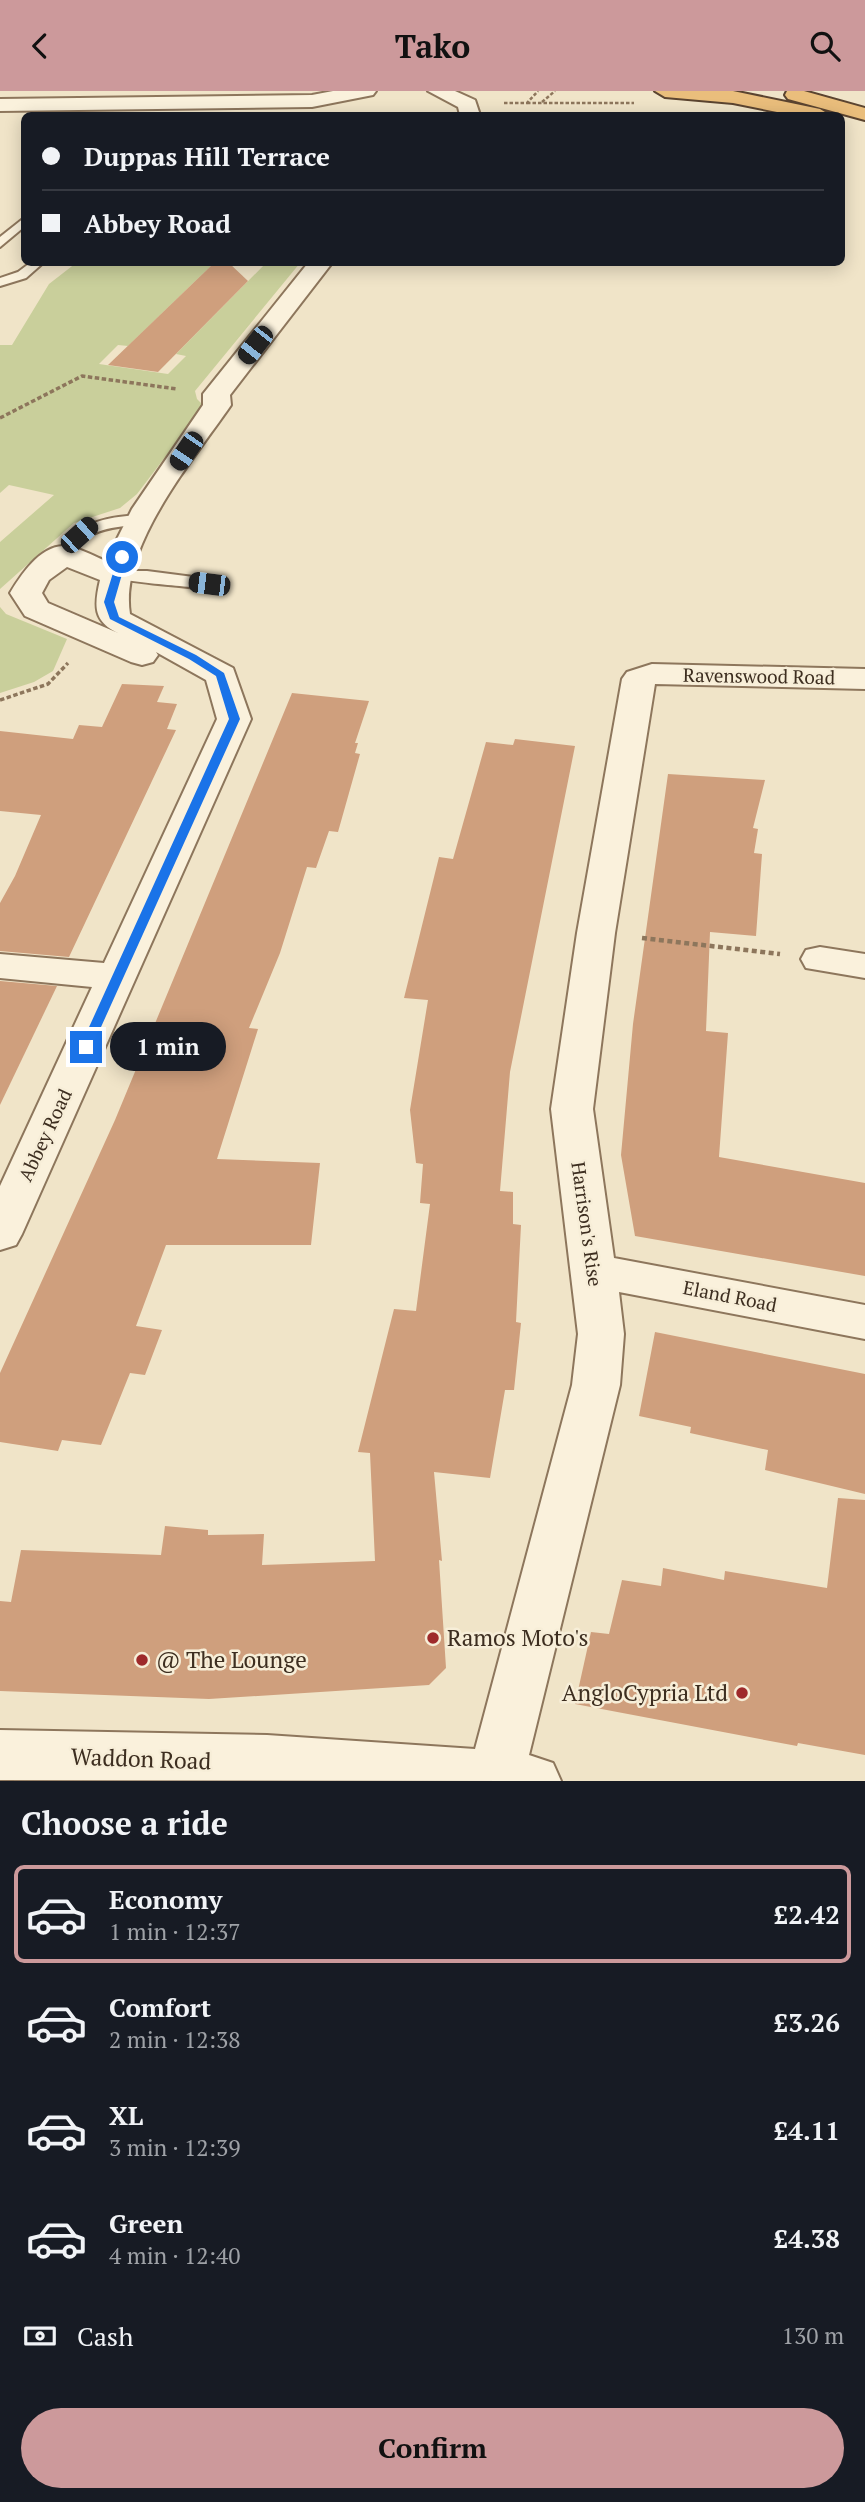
<!DOCTYPE html>
<meta charset="utf-8">
<style>
body{margin:0;font-family:"PT Serif",serif;background:#20242c;color:#f1f3f6;height:100vh;display:flex;flex-direction:column;font-size:26px;white-space:nowrap}
*{box-sizing:border-box;margin:0}
p{font-size:23px;color:#9ea1a6}
.icon{flex:none;width:38px;height:38px;fill:none;stroke:currentColor;stroke-width:2;stroke-linecap:round;stroke-linejoin:round}
.map{position:relative;height:1690px;overflow:hidden}
.side{display:flex;flex-direction:column;background:#171b24;flex:1}
.side>*{flex:none}
.banner{position:absolute;left:21px;top:21px;width:824px;height:154px;border-radius:10px;box-shadow:0 4px 18px #0003;display:grid;align-content:center;height:154px;padding:0 21px;background:#171b24}
.end{position:absolute;width:32px;height:32px;margin:-16px;border:9px solid #1a73e8;background:#fff;box-shadow:0 0 0 4px #fff}
.from{border-radius:50%}
.bubble{position:absolute;height:49px;border-radius:24px;background:#171b24;box-shadow:0 4px 18px #0003;font-size:23px;font-weight:600;line-height:49px;text-align:center}
.car{position:absolute;width:21px;height:42px;margin:-21px -10px;border-radius:9px;box-shadow:0 0 5px 2px #0007;background:linear-gradient(#222 24%,#8ab4d8 0 40%,#222 0 76%,#8ab4d8 0 86%,#222 0)}
.banner b{display:flex;align-items:center;gap:24px;height:66px;font-size:26px}
.banner b+b{border-top:2px solid #363941}
.banner i{width:18px;height:18px;background:#f1f3f6}
ul{padding:0;list-style:none}
li{display:flex;align-items:center;gap:21px;height:98px;margin:0 14px 10px;padding:0 7px;border:4px solid transparent;border-radius:10px}
li div{flex:1}
li b{display:block;font-size:26px}
li em{font-style:normal;font-weight:600}
li.current{border-color:#cc999b}
li>.icon{width:63px;height:63px;stroke-width:1.5}
h2{padding:0 21px;font-size:32px;line-height:84px}
.pay{display:flex;align-items:center;gap:18px;height:77px;padding:0 21px;font-size:26px}
.pay p{margin-inline-start:auto}
.cta{display:flex;gap:14px;margin-top:auto;padding:14px 21px}
.cta a{flex:1;height:80px;border-radius:42px;background:#cc999b;color:#111;font-size:28px;font-weight:600;line-height:80px;text-align:center}
header{display:flex;justify-content:space-between;align-items:center;height:91px;padding:0 21px;background:#cc999b;color:#111;font-size:32px;font-weight:600}
.map>svg:first-child{display:block}
.green{fill:#c9cf9b}
.building{fill:#cf9f7d}
.lines{fill:none;stroke-linecap:round;stroke-linejoin:round}
.service-casing{stroke:#8d765c;stroke-width:4}
.minor-casing{stroke:#8d765c;stroke-width:4}
.trunk-casing{stroke:#5b4430;stroke-width:4}
.path-far2{stroke:#8d765c;stroke-width:2.5;stroke-dasharray:3.5 2;stroke-linecap:butt}
.path-far1{stroke:#8d765c;stroke-width:3.5;stroke-dasharray:4.5 2.5;stroke-linecap:butt}
.path{stroke:#8d765c;stroke-width:4.5;stroke-dasharray:5 3.5;stroke-linecap:butt}
.service{fill:#faf1dc;fill-rule:evenodd}
.minor{fill:#faf1dc;fill-rule:evenodd}
.trunk{fill:#eabe7c;fill-rule:evenodd}
.route{fill:#1a73e8}
.poi-dot{fill:#9e2a2b;stroke:#f7eed8;stroke-width:2.5}
.labels{text-anchor:middle;stroke-width:5;stroke-linejoin:round;paint-order:stroke}
.street-label{font-size:19px;fill:#3d2e20;stroke:#f7eed8}
.near-poi-label{font-size:23px;fill:#3d2e20;stroke:#f7eed8;text-anchor:start}
.near-street-label{font-size:23px;fill:#3d2e20;stroke:#f7eed8}
</style>
<header><svg class="icon" aria-label="back" viewBox="0 0 24 24"><path d="M15 5l-7 7 7 7"/></svg>Tako<svg class="icon" aria-label="search" viewBox="0 0 24 24"><circle cx="10" cy="10" r="6"/><path d="M15 15l6 6"/></svg></header>
<div class="map">
<svg width="865" height="1690" viewBox="0 0 865 1690">
<rect width="100%" height="100%" fill="#f0e4c8"/>
<!-- green -->
<g class="green">
<path d="M76 172H214L128 255 118 254 99 273 168 283 186 265 176 263 266 172H300L195 300 197 308 204 315 137 403 120 417 74 432 0 498V451L54 404 9 394 0 402V254H12L49 193Z"/>
<path d="M0 516 6 523 67 548 53 580 34 591 0 602Z"/>
</g>
<!-- building -->
<g class="building">
<path d="M214 172H229L248 190 158 281 108 274Z"/>
<path d="M122 593 164 595 157 611 177 613 167 638 176 639 69 866 0 860V812L15 785 41 724 0 720V640L73 648 79 634 102 636Z"/>
<path d="M292 602 369 610 355 652H358L355 662 360 663 338 741 329 740 316 777 307 776 280 862 249 937 258 938 217 1068 320 1072 311 1154H166L136 1235 162 1239 145 1284 130 1282 101 1354 62 1349 58 1360 0 1351V1282L115 1029Z"/>
<path d="M515 648 575 655 510 981 500 1100 513 1101V1133L521 1134 516 1231 521 1232 514 1299H505L490 1387 434 1381 442 1470 439 1469 446 1577 429 1594 209 1608 0 1600V1510L11 1511 21 1459 161 1464 165 1435 208 1439V1444L264 1443 262 1474 375 1470 370 1362 358 1361 394 1218 416 1220 430 1113 420 1112 423 1073 416 1072 410 1019 428 909 404 907 439 766 453 768 486 651 513 654Z"/>
<path d="M668 683 765 689 753 737 758 738 754 762 762 763 756 845 710 841 706 940 728 942 719 1066 865 1092V1185L635 1145 621 1064 633 933Z"/>
<path d="M0 890 57 895 0 1014Z"/>
<path d="M655 1241 865 1283V1403L765 1379 768 1359 690 1342 691 1336 639 1325Z"/>
<path d="M838 1407 865 1409V1664L798 1652 797 1655 575 1613 591 1541 609 1543 622 1489 661 1495 663 1477 724 1489 725 1480 827 1497Z"/>
</g>
<g class="lines">
<!-- service casing -->
<g class="service-casing">
<g id="service">
<path d="M24 127V136L0 156V146Z"/>
<path d="M30 172H43L26 187 0 195V187L18 181Z"/>
<path d="M140 424 147 428 145 431C109 440 93 432 69 467H59L56 464C76 432 104 426 140 424Z"/>
<path d="M147 480 209 488 217 493 209 498C194 496 113 490 108 485L116 480Z"/>
</g>
</g>
<!-- minor casing -->
<g class="minor-casing">
<g id="minor">
<path d="M333 0H376L373 4 312 16 0 20V8L312 4Z"/>
<path d="M428 0H455L475 9 480 24H460L458 16Z"/>
<path d="M308 172H332L230 304 231 314C194 368 119 455 130 523L233 577 251 628 22 1143 16 1154 0 1159V1095L92 896 0 887V863L104 872 217 628 206 589 156 561 158 564 153 571 142 574 131 571 25 525 10 502C21 484 39 456 63 455 77 455 93 465 106 470L132 418 203 314V303ZM67 476 100 489C94 515 93 530 118 542L48 512 42 502 49 489Z"/>
<path d="M652 573 865 578V598L655 593 615 842 593 1018 614 1167 865 1214V1248L619 1201 624 1243 620 1294 529 1664 553 1672 561 1690 0 1689V1639L267 1644 475 1658 572 1294 578 1243 551 1018 577 842 622 588 627 581Z"/>
<path d="M820 856 865 863V887L806 877 801 868 806 859Z"/>
</g>
</g>
<!-- trunk casing -->
<g class="trunk-casing">
<g id="trunk">
<path d="M655 0H733L820 18 830 24H792L733 12 665 6Z"/>
<path d="M787 0H804L865 17V29L788 8 785 4Z"/>
</g>
</g>
<!-- path-far2 -->
<g class="path-far2">
<path d="M542 11 555 0"/>
<path d="M504 12H527L538 0"/>
<path d="M527 12H634"/>
</g>
<!-- path-far1 -->
<g class="path-far1">
<path d="M0 327 82 285 177 298"/>
<path d="M0 609 48 593 68 572"/>
</g>
<!-- path -->
<path class="path" d="M642 847 780 863"/>
<!-- service -->
<use href="#service" class="service"/>
<!-- minor -->
<use href="#minor" class="minor"/>
<!-- trunk -->
<use href="#trunk" class="trunk"/>
</g>
<!-- route -->
<path class="route" d="M122 464 127 466 114 511 119 526 196 564 224 582 240 628 92 956 86 960 80 956 229 628 216 585 189 568 110 528 104 511 118 466Z"/>
<!-- markers -->
<g class="poi-dot">
<circle cx="433" cy="1547" r="7"/>
<circle cx="142" cy="1569" r="7"/>
<circle cx="742" cy="1602" r="7"/>
</g>
<g class="labels">
<!-- street labels -->
<g class="street-label">
<text transform="translate(759 585) rotate(1)" y="7">Ravenswood Road</text>
<text transform="translate(45 1044) rotate(-65)" y="7">Abbey Road</text>
<text transform="translate(587 1133) rotate(82)" y="7">Harrison's Rise</text>
<text transform="translate(730 1205) rotate(11)" y="7">Eland Road</text>
</g>
<!-- near-poi labels -->
<g class="near-poi-label">
<text x="447" y="1555">Ramos Moto's</text>
<text x="156" y="1577">@ The Lounge</text>
<text x="728" y="1610" text-anchor="end">AngloCypria Ltd</text>
</g>
<!-- near-street labels -->
<g class="near-street-label">
<text transform="translate(141 1668) rotate(2)" y="8">Waddon Road</text>
</g>
</g>
</svg>
<i class="end from" style="left:122px;top:466px"></i>
<i class="end" style="left:86px;top:956px"></i>
<div class="bubble" style="left:110px;top:931px;width:116px">1 min</div>
<i class="car" style="left:255px;top:254px;rotate:218deg"></i>
<i class="car" style="left:186px;top:360px;rotate:214deg"></i>
<i class="car" style="left:79px;top:444px;rotate:48deg"></i>
<i class="car" style="left:209px;top:493px;rotate:277deg"></i>
<div class="banner">
<b><i class="from"></i>Duppas Hill Terrace</b>
<b><i></i>Abbey Road</b>
</div>
</div>
<section class="side">
<h2>Choose a ride</h2>
<ul>
<li class="current"><svg class="icon" aria-label="car" viewBox="0 0 24 24"><path d="M5 17H2v-5l4-1 3-4h7l3 4 3 1v5h-3M9 17h6M6 11h13"/><circle cx="7" cy="17" r="2"/><circle cx="17" cy="17" r="2"/></svg><div><b>Economy</b><p>1 min · 12:37</p></div><em>£2.42</em></li>
<li><svg class="icon" aria-label="car" viewBox="0 0 24 24"><path d="M5 17H2v-5l4-1 3-4h7l3 4 3 1v5h-3M9 17h6M6 11h13"/><circle cx="7" cy="17" r="2"/><circle cx="17" cy="17" r="2"/></svg><div><b>Comfort</b><p>2 min · 12:38</p></div><em>£3.26</em></li>
<li><svg class="icon" aria-label="car" viewBox="0 0 24 24"><path d="M5 17H2v-5l4-1 3-4h7l3 4 3 1v5h-3M9 17h6M6 11h13"/><circle cx="7" cy="17" r="2"/><circle cx="17" cy="17" r="2"/></svg><div><b>XL</b><p>3 min · 12:39</p></div><em>£4.11</em></li>
<li><svg class="icon" aria-label="car" viewBox="0 0 24 24"><path d="M5 17H2v-5l4-1 3-4h7l3 4 3 1v5h-3M9 17h6M6 11h13"/><circle cx="7" cy="17" r="2"/><circle cx="17" cy="17" r="2"/></svg><div><b>Green</b><p>4 min · 12:40</p></div><em>£4.38</em></li>
</ul>
<div class="pay"><svg class="icon" aria-label="cash" viewBox="0 0 24 24"><path d="M3 7h18v10H3z"/><circle cx="12" cy="12" r="2"/></svg>Cash<p>130 m</p></div>
<div class="cta"><a>Confirm</a></div>
</section>
